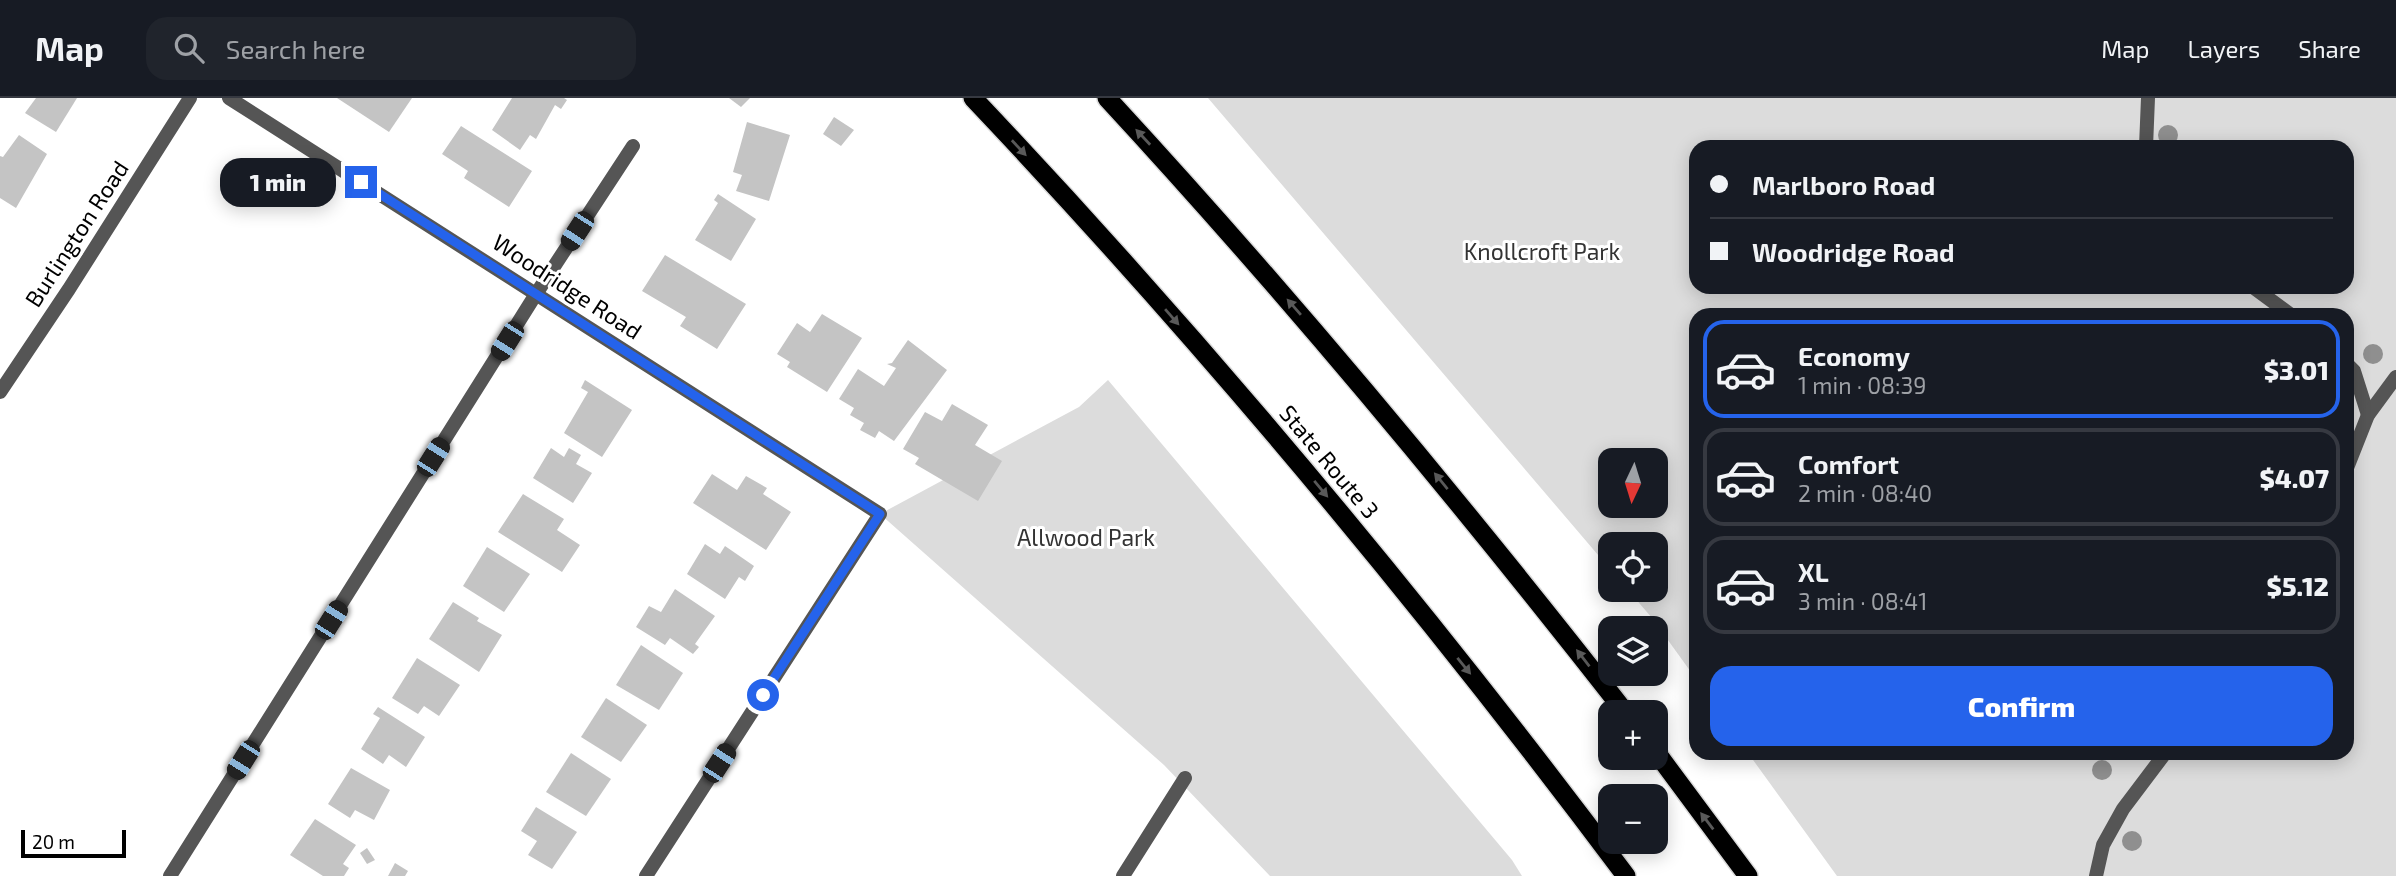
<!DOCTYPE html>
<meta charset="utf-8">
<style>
body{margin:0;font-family:"Exo 2",sans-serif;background:#20242c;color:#f1f3f6;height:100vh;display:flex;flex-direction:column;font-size:26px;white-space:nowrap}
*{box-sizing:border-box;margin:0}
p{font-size:23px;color:#9ea1a6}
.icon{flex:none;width:38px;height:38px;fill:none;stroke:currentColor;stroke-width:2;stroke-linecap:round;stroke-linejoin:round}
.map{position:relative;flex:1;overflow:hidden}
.details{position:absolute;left:1689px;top:210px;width:665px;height:452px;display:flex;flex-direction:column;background:#171b24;border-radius:21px;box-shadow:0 4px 18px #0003}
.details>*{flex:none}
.banner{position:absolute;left:1689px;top:42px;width:665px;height:154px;border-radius:21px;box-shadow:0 4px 18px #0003;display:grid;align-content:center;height:154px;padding:0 21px;background:#171b24}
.needle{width:46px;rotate:184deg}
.controls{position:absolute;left:1598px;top:350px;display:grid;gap:14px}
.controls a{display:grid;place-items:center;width:70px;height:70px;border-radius:14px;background:#171b24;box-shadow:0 4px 18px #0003;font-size:35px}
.scale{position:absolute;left:21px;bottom:18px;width:105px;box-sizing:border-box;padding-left:7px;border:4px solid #000;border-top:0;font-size:19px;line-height:24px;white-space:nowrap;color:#000;-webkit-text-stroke:5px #fff;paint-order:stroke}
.end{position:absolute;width:32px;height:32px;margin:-16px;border:9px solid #2563eb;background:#fff;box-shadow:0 0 0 4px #fff}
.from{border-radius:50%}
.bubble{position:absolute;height:49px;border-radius:21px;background:#171b24;box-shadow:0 4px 18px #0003;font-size:23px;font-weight:800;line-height:49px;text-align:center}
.car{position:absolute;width:21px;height:42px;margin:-21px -10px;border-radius:9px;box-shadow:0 0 5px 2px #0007;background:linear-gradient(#222 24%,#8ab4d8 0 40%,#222 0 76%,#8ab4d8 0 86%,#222 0)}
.banner b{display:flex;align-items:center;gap:24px;height:66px;font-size:26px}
.banner b+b{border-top:2px solid #363941}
.banner i{width:18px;height:18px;background:#f1f3f6}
ul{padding:12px 0 0;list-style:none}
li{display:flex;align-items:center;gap:21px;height:98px;margin:0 14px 10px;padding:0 7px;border:4px solid #363941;border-radius:21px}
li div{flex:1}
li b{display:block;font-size:26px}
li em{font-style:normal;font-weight:800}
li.current{border-color:#2563eb}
li>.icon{width:63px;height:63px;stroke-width:1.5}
.primary-button{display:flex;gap:14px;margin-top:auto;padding:14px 21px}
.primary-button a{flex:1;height:80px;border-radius:21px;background:#2563eb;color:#fff;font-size:28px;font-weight:800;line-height:80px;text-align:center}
header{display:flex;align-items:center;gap:42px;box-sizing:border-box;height:98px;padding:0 35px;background:#171b24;border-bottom:2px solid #363941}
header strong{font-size:33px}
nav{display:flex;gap:38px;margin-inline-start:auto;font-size:24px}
.search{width:490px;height:63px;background:#20242c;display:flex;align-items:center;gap:18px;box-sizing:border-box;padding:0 24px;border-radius:21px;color:#9ea1a6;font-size:26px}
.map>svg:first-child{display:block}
.green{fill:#dcdcdc;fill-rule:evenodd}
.building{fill:#c4c4c4}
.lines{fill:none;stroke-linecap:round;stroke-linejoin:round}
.trunk-casing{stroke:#dbdbdb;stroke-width:22}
.service{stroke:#555;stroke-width:14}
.minor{stroke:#555;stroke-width:14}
.trunk{stroke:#000;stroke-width:19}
.tree{fill:#8f8f8f}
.oneway{fill:#595959}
.route{stroke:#2563eb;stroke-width:9}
.labels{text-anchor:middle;stroke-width:6;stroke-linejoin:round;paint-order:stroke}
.street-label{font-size:23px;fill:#000;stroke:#fff}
.park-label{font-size:23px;fill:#333;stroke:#fff}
</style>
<header>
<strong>Map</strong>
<div class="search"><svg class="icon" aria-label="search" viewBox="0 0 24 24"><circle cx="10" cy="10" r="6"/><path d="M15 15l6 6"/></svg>Search here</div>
<nav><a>Map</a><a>Layers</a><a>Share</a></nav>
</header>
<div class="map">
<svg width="2396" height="778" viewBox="0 0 2396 778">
<rect width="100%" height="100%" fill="#fff"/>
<!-- green -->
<g class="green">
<path d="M1208 0H2396V778H1837L1748 655 2347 654V217H1696V581L1652 520 1628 492H1656V446H1610V471ZM1696 49H2347V189H1696ZM1610 362H1656V408H1610Z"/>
<path d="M1108 282 1512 762 1522 778H1270L1164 667 880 416 1079 309Z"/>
</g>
<!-- building -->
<g class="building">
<path d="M36 0H77L56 34 25 15Z"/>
<path d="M337 0H412L389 34Z"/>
<path d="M512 0H564L567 2 561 11 555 7 536 41 530 37 520 52 492 32Z"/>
<path d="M729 0H750L741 9Z"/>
<path d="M834 19 854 32 841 48 823 36Z"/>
<path d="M747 24 790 37 769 103 736 93 742 77 733 74Z"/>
<path d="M461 28 532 73 509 109 464 80 468 73 442 56Z"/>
<path d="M19 37 47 56 16 110 0 100V58L3 59Z"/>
<path d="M718 96 756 121 731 163 695 142 718 105 714 102Z"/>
<path d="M665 157 746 206 717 251 680 228 686 219 642 193Z"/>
<path d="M822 216 862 240 827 294 787 269 790 264 777 256 797 225 810 234Z"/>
<path d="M908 242 947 272 894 343 879 333 875 340 860 332 864 325 850 317 854 310 839 301 858 271 884 288 896 270 887 266 892 265Z"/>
<path d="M585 282 632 312 602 359 564 335 588 294 581 290Z"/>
<path d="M952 306 988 327 975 347 1002 363 978 403 915 366 919 360 903 351 925 314 942 323Z"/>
<path d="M551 350 564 359 569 350 581 357 576 366 592 375 573 405 533 380Z"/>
<path d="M712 376 737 392 746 378 767 390 763 396 791 414 766 452 693 405Z"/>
<path d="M523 396 564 421 557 432 580 447 562 474 498 434Z"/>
<path d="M705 446 720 456 725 448 754 468 745 483 739 479 725 501 687 476Z"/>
<path d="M487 449 530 476 504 514 463 488Z"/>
<path d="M675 491 715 518 695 546 699 549 693 556 670 540 665 547 636 529 649 508 661 514Z"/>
<path d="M453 504 479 520 477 523 502 537 479 574 429 541Z"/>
<path d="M641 547 683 575 659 612 616 587Z"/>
<path d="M417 560 460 587 439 618 424 608 418 616 392 600Z"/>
<path d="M606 600 647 627 621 664 581 639Z"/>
<path d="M378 609 425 639 406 669 389 657 383 666 361 651 380 620 373 616Z"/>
<path d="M571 655 611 681 586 718 546 694Z"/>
<path d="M351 670 390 692 374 722 355 712 350 720 328 706Z"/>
<path d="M536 709 577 734 552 771 528 757 537 743 521 733Z"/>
<path d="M315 721 356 747 343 766 349 770 344 778H323L290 757Z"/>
<path d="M367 750 375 762 367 766 360 755Z"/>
<path d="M395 765 408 773 405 778H388Z"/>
</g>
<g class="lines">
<!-- trunk casing -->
<g class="trunk-casing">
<g id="trunk">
<path d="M973 0C1206 246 1423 507 1626 778"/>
<path d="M1107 0C1289 197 1460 403 1625 614"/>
<path d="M1656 654 1748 778"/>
</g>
</g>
<!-- service -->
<g class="service">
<path d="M2146 49 2148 0"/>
<path d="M2253 189 2291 217"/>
<path d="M2347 266 2354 273 2368 317"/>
<path d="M2347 370 2368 317 2396 279"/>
<path d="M2096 778 2103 747 2123 711 2166 654"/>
</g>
<!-- minor -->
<g class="minor">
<path d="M229 0 880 416 646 778"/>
<path d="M0 294 69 191 190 0"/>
<path d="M170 778 536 196 633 48"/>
<path d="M1123 778 1185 680"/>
</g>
<!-- trunk -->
<use href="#trunk" class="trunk"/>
</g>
<!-- trees -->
<g class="tree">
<circle cx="2168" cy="37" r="10"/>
<circle cx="2373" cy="256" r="10"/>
<circle cx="2102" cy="672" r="10"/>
<circle cx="2132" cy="743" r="10"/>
</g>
<!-- one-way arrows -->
<defs><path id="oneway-solid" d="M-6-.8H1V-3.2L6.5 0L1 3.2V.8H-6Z" transform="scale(1.75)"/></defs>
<g class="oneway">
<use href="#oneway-solid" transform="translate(1143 39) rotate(-133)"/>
<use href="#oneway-solid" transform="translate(1019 50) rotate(47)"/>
<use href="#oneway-solid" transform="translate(1294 209) rotate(-131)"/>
<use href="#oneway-solid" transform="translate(1172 219) rotate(49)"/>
<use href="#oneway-solid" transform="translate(1441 383) rotate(-129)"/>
<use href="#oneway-solid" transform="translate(1321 391) rotate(50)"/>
<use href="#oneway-solid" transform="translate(1583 560) rotate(-128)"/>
<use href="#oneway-solid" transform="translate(1464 568) rotate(51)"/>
<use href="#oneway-solid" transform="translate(1707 723) rotate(-127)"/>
</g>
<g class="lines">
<!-- route -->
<path class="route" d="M361 84 880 416 763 597"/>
</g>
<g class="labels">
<!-- street labels -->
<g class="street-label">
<text transform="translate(77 136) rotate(-57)" y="8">Burlington Road</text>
<text transform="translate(567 189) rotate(33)" y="8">Woodridge Road</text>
<text transform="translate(1329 364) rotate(50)" y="8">State Route 3</text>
</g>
<!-- park labels -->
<g class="park-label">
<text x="1542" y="162">Knollcroft Park</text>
<text x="1086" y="448">Allwood Park</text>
</g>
</g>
</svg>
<div class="controls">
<a><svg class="needle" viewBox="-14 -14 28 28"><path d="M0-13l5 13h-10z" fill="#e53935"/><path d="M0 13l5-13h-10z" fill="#9ea1a6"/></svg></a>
<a><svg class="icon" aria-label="locate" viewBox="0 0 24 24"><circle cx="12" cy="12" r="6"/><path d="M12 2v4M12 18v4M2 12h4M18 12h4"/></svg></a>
<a><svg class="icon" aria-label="layers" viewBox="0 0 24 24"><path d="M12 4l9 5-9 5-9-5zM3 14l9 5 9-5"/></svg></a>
<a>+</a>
<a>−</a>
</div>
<div class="scale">20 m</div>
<i class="end from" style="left:763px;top:597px"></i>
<i class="end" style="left:361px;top:84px"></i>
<div class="bubble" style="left:220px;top:60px;width:116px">1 min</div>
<i class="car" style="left:577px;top:133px;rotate:213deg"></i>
<i class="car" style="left:507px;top:243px;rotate:212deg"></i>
<i class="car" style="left:433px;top:359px;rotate:32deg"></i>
<i class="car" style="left:331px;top:522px;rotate:32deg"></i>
<i class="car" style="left:243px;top:662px;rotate:212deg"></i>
<i class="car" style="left:719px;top:665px;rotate:33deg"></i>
<div class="banner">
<b><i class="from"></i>Marlboro Road</b>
<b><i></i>Woodridge Road</b>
</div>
<section class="details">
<ul>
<li class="current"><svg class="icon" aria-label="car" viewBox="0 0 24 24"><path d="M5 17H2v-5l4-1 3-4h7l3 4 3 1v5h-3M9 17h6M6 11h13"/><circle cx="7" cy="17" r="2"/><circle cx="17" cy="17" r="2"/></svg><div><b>Economy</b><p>1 min · 08:39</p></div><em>$3.01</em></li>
<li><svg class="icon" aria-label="car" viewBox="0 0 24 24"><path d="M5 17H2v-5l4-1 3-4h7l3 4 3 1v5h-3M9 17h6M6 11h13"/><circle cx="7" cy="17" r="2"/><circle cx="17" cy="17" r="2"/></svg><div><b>Comfort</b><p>2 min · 08:40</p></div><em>$4.07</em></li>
<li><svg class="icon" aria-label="car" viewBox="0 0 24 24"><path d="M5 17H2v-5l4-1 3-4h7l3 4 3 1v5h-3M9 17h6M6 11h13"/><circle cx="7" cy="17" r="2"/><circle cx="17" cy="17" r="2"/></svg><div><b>XL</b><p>3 min · 08:41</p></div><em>$5.12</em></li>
</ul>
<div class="primary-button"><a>Confirm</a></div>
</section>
</div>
